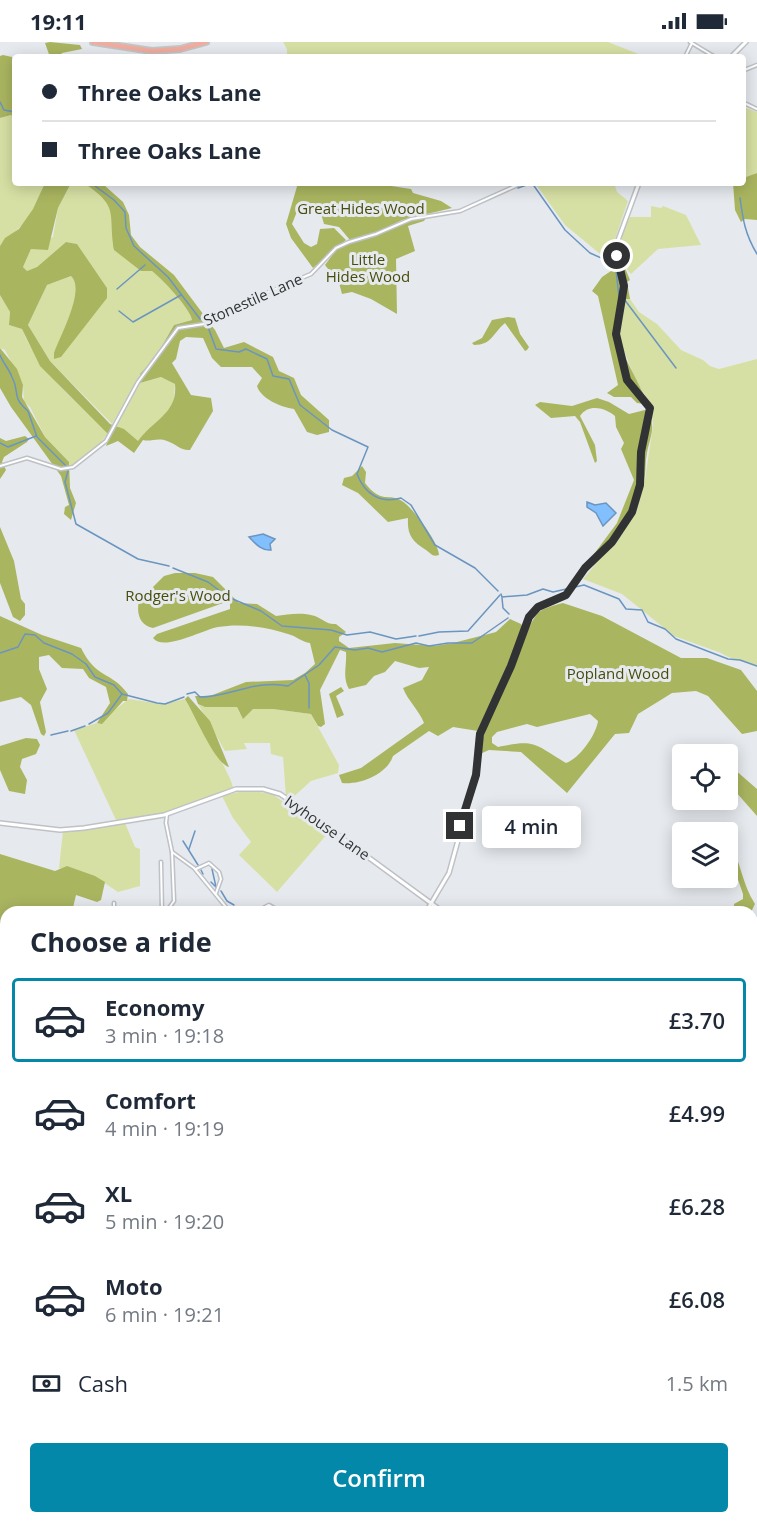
<!DOCTYPE html>
<meta charset="utf-8">
<style>
body{margin:0;font-family:"Open Sans",sans-serif;background:#f6f6f7;color:#1f2937;height:100vh;display:flex;flex-direction:column;font-size:22px;white-space:nowrap}
*{box-sizing:border-box;margin:0}
p{font-size:20px;color:#747a83}
.icon{flex:none;width:33px;height:33px;fill:none;stroke:currentColor;stroke-width:2;stroke-linecap:round;stroke-linejoin:round}
.map{position:relative;flex:1;overflow:hidden}
.drawer{position:absolute;left:0px;top:864px;width:758px;height:618px;display:flex;flex-direction:column;background:#fff;border-radius:18px 18px 0 0;box-shadow:0 3px 15px #0003}
.drawer>*{flex:none}
.guide{position:absolute;left:12px;top:12px;width:734px;height:132px;border-radius:6px;box-shadow:0 3px 15px #0003;display:grid;align-content:center;height:132px;padding:0 30px;background:#fff}
.tools{position:absolute;left:672px;top:702px;display:grid;gap:12px}
.tools a{display:grid;place-items:center;width:66px;height:66px;border-radius:6px;background:#fff;box-shadow:0 3px 15px #0003;font-size:30px}
.end{position:absolute;width:27px;height:27px;margin:-14px;border:8px solid #313233;background:#fff;box-shadow:0 0 0 3px #fff}
.from{border-radius:50%}
.bubble{position:absolute;height:42px;border-radius:6px;background:#fff;box-shadow:0 3px 15px #0003;font-size:20px;font-weight:600;line-height:42px;text-align:center}
.guide b{display:flex;align-items:center;gap:21px;height:57px;font-size:22px}
.guide b+b{border-top:2px solid #e0e1e3}
.guide i{width:15px;height:15px;background:#1f2937}
ul{padding:0;list-style:none}
li{display:flex;align-items:center;gap:18px;height:84px;margin:0 12px 9px;padding:0 18px;border:3px solid transparent;border-radius:6px}
li div{flex:1}
li b{display:block;font-size:22px}
li em{font-style:normal;font-weight:600}
li.selected{border-color:#0488a9}
li>.icon{width:54px;height:54px;stroke-width:1.5}
h2{padding:0 30px;font-size:27px;line-height:72px}
.pay{display:flex;align-items:center;gap:15px;height:66px;padding:0 30px;font-size:22px}
.pay p{margin-inline-start:auto}
.cta{display:flex;gap:12px;margin-top:auto;padding:12px 30px}
.cta a{flex:1;height:69px;border-radius:6px;background:#0488a9;color:#fff;font-size:24px;font-weight:600;line-height:69px;text-align:center}
.status{display:flex;justify-content:space-between;align-items:center;height:42px;padding:0 30px;background:#fff;direction:ltr}
.status svg{height:16px;fill:currentColor}
.map>svg:first-child{display:block}
.green{fill:#d7e0a4}
.forest{fill:#aab560;fill-rule:evenodd}
.water{fill:#82bffe;stroke:#6a95c1;stroke-width:1.5}
.lines{fill:none;stroke-linecap:round;stroke-linejoin:round}
.stream{stroke:#6a95c1;stroke-width:1.5}
.minor-casing{stroke:#bec1c5;stroke-width:5}
.tertiary-casing{stroke:#bec1c5;stroke-width:6}
.primary-casing{stroke:#c5c6c6;stroke-width:8}
.minor{stroke:#fff;stroke-width:2}
.tertiary{stroke:#fff;stroke-width:3}
.primary{stroke:#f1ada0;stroke-width:4.5}
.rail{stroke:#444647;stroke-width:1.5}
.route{stroke:#313233;stroke-width:8}
.labels{text-anchor:middle;stroke-width:6;stroke-linejoin:round;paint-order:stroke}
.park-label{font-size:15px;fill:#464c0b;stroke:#e6eaee}
.street-label{font-size:15px;fill:#313233;stroke:#e6eaee}
</style>
<div class="status"><b>19:11</b><svg viewBox="0 0 49 12"><path d="M0 12V9h3v3zM5 12V6h3v6zM10 12V3h3v9zM15 12V0h3v12zM26 1h20v11H26zM47 4h2v5h-2z"/></svg></div>
<div class="map">
<svg width="757" height="1482" viewBox="0 0 757 1482">
<rect width="100%" height="100%" fill="#e6eaee"/>
<!-- green -->
<g class="green">
<path d="M283 0H608L646 15H287V7Z"/>
<path d="M746 66 757 70V131L746 135 743 129 742 72Z"/>
<path d="M11 73 15 77V141H45C38 157 31 176 18 187 11 194 5 196 0 204V76Z"/>
<path d="M71 141H84L107 157 141 229H152C162 237 190 266 192 278L174 283 155 316 137 338 112 382 50 319 28 283 47 243 71 234C80 242 76 253 73 263L106 246 77 202 66 200 37 225 27 229 23 225 31 207 53 195 58 166Z"/>
<path d="M535 141H614L617 150 628 159 613 203 618 222 616 225 565 183Z"/>
<path d="M651 164 661 166 663 164 686 173 701 203 658 207 631 232C616 217 621 193 627 175H651Z"/>
<path d="M0 253 10 270 9 283 22 287C38 329 77 360 108 391L100 402 70 425 69 420 45 395 30 365 24 360 23 343 5 308 0 306Z"/>
<path d="M626 257H630L639 270 657 282 681 308 703 318 710 324 719 327 757 317V625C745 619 729 617 721 611L674 594 622 552 583 537 616 498 645 437 653 384 651 364 636 338 616 290Z"/>
<path d="M162 335 175 342 173 365 138 399 134 398 116 383 140 341Z"/>
<path d="M129 657 162 662 185 657C194 671 233 736 233 746L165 771 116 778 74 688 97 681Z"/>
<path d="M198 662 205 665H237L240 672 253 667H273L311 672 339 723 338 731 311 739 290 758 286 755 283 715 271 712 270 701H244L247 707 225 709Z"/>
<path d="M247 748 272 752 329 790 277 850 239 813 251 800 233 776 222 754Z"/>
<path d="M125 781 135 805 140 807V844L118 850 100 838 59 826 63 789Z"/>
<path d="M752 905 757 906V969L752 972Z"/>
</g>
<!-- forest -->
<g class="forest">
<path d="M50 0 80 3 82 7 62 11 59 15H50L45 1Z"/>
<path d="M3 13 12 15 14 20 12 51 15 53V77L11 73 0 76V14Z"/>
<path d="M743 129 746 135 757 131V178L745 177 741 180 735 168 733 141H742Z"/>
<path d="M45 141H71L58 166 48 208 31 207 23 225 27 229 37 225 66 200 77 202 107 246V256L61 315 54 317V311C60 294 86 247 71 234L47 243 28 283 50 319 110 382 124 387 138 399C153 378 178 371 175 342L161 335 140 341V332L155 316 174 283 192 278C190 266 162 237 152 229H141L114 208C108 169 120 166 84 141L104 143 123 160 129 173 131 193 140 205 174 233 215 288 224 306 244 300 273 315 279 329 294 336 301 353 329 378V390L317 393 307 390 294 367C281 365 261 357 257 344L262 336 252 325H221L212 316 203 296 186 295 180 299 176 317 172 321 191 353 211 356 213 369 190 408C181 409 176 402 167 399 158 395 151 400 143 398L134 411 118 399 106 404 110 394 40 324 22 287 9 283 10 270 0 253V204L5 196 19 187 33 167Z"/>
<path d="M298 141H371L411 147 413 151 441 159 452 166 402 178 378 190 350 198 339 185 324 182 319 165 298 167 292 182 304 201 311 205 317 202 320 187 334 186 346 198 313 226 291 196 286 182Z"/>
<path d="M423 175 426 176 424 179 408 184 415 209 396 217 397 272 371 257 352 250 342 252 339 241 325 223 336 208 347 202Z"/>
<path d="M623 221 630 238 627 240 630 257H626L616 290 619 303 646 357 644 362 637 361 631 355H614L607 351 618 343 598 254 592 249 602 235Z"/>
<path d="M508 275 515 276 520 292 529 305 527 308 525 309 505 281C493 291 492 303 474 303L472 301 482 296 492 278Z"/>
<path d="M0 306 17 327 23 343 22 355 45 395 69 420 70 446 76 461 71 478 64 472 65 465 69 463 61 434 11 365 0 346Z"/>
<path d="M597 356 609 360 629 372 645 368C658 382 650 394 647 411 645 420 646 430 644 439 636 470 619 495 598 518H595L594 512 617 481 634 438 621 407 624 401 616 385 615 374C605 366 589 361 580 374L595 403 597 419 595 421 580 380 575 374 551 376 535 363 540 360 572 364Z"/>
<path d="M25 394 29 397 27 400 4 415 2 420 6 428 0 437V396L6 399Z"/>
<path d="M362 424 366 430 365 441C382 463 388 450 402 459 413 466 439 501 439 513 432 515 432 512 426 508 412 499 407 493 408 476L388 480 358 451 342 443 344 436 352 434Z"/>
<path d="M0 485 14 519 21 557 25 562V573L20 579 13 575 0 541Z"/>
<path d="M175 531H195L213 535 239 561 257 562 276 574C289 572 302 570 315 574 323 577 327 583 336 582L346 590 339 595V599L349 606 395 601 434 604 453 601 496 590 510 577 521 582 524 587 481 687 478 689 453 685 438 694 429 689 393 714C387 732 361 743 342 741L339 733 361 726 424 681C419 668 408 659 403 646L422 638 429 625 419 626 395 619 385 630 374 634 366 643 349 647C342 635 347 624 346 610L340 608 320 648 325 682 321 685 318 684 311 672 273 667H253L243 677 237 665H205L198 662 195 654H210L246 640 293 638 305 631 315 622 310 601C302 600 296 594 288 592 268 585 240 581 218 585 202 588 163 610 153 596L157 592 230 567V561L226 560 153 586C140 584 136 571 139 559L164 534Z"/>
<path d="M563 561 602 574 681 616H707L741 628 757 649V689L742 692 708 654 696 649 672 651 664 656 638 672 629 691 615 692 567 751 521 710 489 708 480 712C477 700 526 583 538 571 543 566 555 563 563 561ZM590 672 598 679C596 693 579 717 566 721 534 702 536 697 498 705L492 701V695L497 690 527 682 537 685Z"/>
<path d="M0 574 42 593 81 606C97 638 110 628 128 652L127 659H123L102 682 97 681 110 661 106 645 89 636 83 627 62 626 49 613 39 615V627L47 647 40 660 46 690 44 694 41 692 31 663 21 655 0 660Z"/>
<path d="M341 645 344 649 336 654 344 673 337 676 329 652Z"/>
<path d="M188 654 210 679 229 725C215 722 194 671 185 657Z"/>
<path d="M26 696 37 697 40 703 36 712 22 717 20 725 27 738 25 752 9 749 0 728V704Z"/>
<path d="M730 704 734 727 757 747V774L728 741V712H697L710 706Z"/>
<path d="M728 798C741 818 742 843 755 862L751 870 734 866V862L743 857V852L728 809Z"/>
<path d="M0 812 55 829 67 824 95 834 105 840 101 858 97 860 76 853 72 870H6V1210L0 1176Z"/>
<path d="M757 969V1031L752 1045V972Z"/>
<path d="M0 1454H6V1476H49L43 1482C29 1482 13 1477 0 1481Z"/>
<path d="M73 1476H146L142 1482H72Z"/>
<path d="M227 1476H274L277 1482H225Z"/>
<path d="M591 1476H678L681 1482H588Z"/>
</g>
<!-- water -->
<g class="water">
<path d="M587 460 595 463 606 461 616 471 603 484 596 471 587 465Z"/>
<path d="M263 492 275 497 270 502 271 508C261 509 255 501 249 495Z"/>
</g>
<g class="lines">
<!-- stream -->
<g class="stream">
<path d="M0 60 4 68 15 70"/>
<path d="M91 141 114 158 125 170 126 186 134 204 168 235 200 277"/>
<path d="M514 141 518 146 532 141 565 188 590 211 608 219 616 228 619 255"/>
<path d="M740 156C743 178 745 192 757 212"/>
<path d="M117 247 145 223"/>
<path d="M624 257 676 326"/>
<path d="M119 269 133 280 181 253"/>
<path d="M208 285 216 307 239 310 246 307 267 317 273 334 289 337 300 363 332 388 368 405 357 432C365 452 380 462 401 456L411 463 435 503 475 526 498 549"/>
<path d="M0 313C3 321 9 327 12 335 21 352 10 353 28 369L37 395 67 425"/>
<path d="M0 401 8 405 36 394"/>
<path d="M68 429 65 440 76 482 138 517 169 524"/>
<path d="M173 526 208 540 228 555 261 569 282 584 331 588 347 593 370 590 396 597 416 594"/>
<path d="M501 552 502 555 527 553 543 547 553 550 584 543 619 557 626 567 642 568 648 580 665 587 676 597 728 617 740 618 757 624"/>
<path d="M502 556 503 566 509 572"/>
<path d="M419 594 439 590 468 589 500 553"/>
<path d="M0 611 18 605 25 592 35 593 44 601 72 612 86 622 95 635 114 643 122 652 157 661 165 662 184 655"/>
<path d="M305 633 309 641V666"/>
<path d="M187 652 195 650 200 655C230 655 256 637 288 644L319 623 335 605 355 608 368 606 382 610 416 601 429 604 448 601H472L508 576"/>
<path d="M89 682 108 671 122 652"/>
<path d="M71 689 85 684"/>
<path d="M51 693 68 689"/>
<path d="M183 799 198 823"/>
<path d="M189 807 195 789"/>
<path d="M212 827 216 845"/>
<path d="M201 828 203 832"/>
<path d="M211 840 216 845"/>
<path d="M221 849 227 859 234 863"/>
<path d="M752 875H753"/>
<path d="M0 1113H6"/>
<path d="M0 1143 6 1136"/>
<path d="M0 1305 6 1304"/>
<path d="M0 1462H6"/>
<path d="M524 1476H530"/>
<path d="M533 1477 540 1482"/>
</g>
<!-- minor casing -->
<g class="minor-casing">
<g id="minor">
<path d="M690 0 715 15"/>
<path d="M685 15 692 1"/>
<path d="M742 29 757 23"/>
<path d="M742 60 757 67"/>
<path d="M0 424 27 416 61 427 73 425 106 399 138 340 178 286 204 282 233 265 311 232 336 206 349 200 376 192 411 177 460 169 522 141"/>
<path d="M167 772 166 781 172 810 194 826 230 870"/>
<path d="M161 820 162 870"/>
<path d="M196 827 209 821 219 830 221 837 216 851"/>
<path d="M114 861V870"/>
<path d="M166 870 174 859 172 810"/>
<path d="M256 870 269 863 281 870"/>
</g>
</g>
<!-- tertiary casing -->
<g class="tertiary-casing">
<g id="tertiary">
<path d="M731 15 746 0"/>
<path d="M0 781 60 788 84 786 164 773 236 747H263L280 752 312 774 443 870"/>
<path d="M426 870 449 831 476 733 479 692 511 624 529 575 538 565 566 553 585 526 612 499 632 470 640 443 641 410 649 366 627 338 616 292 624 244 617 214V201L639 141"/>
<path d="M752 1271 757 1276"/>
<path d="M0 1273 6 1272"/>
</g>
</g>
<!-- primary casing -->
<g class="primary-casing">
<path id="primary" d="M93 0 152 9 180 7 206 0"/>
</g>
<!-- minor -->
<use href="#minor" class="minor"/>
<!-- tertiary -->
<use href="#tertiary" class="tertiary"/>
<!-- primary -->
<use href="#primary" class="primary"/>
<!-- rail -->
<g class="rail">
<path d="M752 1010 757 1007"/>
<path d="M0 1150 6 1154"/>
</g>
</g>
<g class="lines">
<!-- route -->
<path class="route" d="M460 784 476 733 480 692 511 624 529 575 538 565 566 553 585 526 612 500 632 470 640 443 641 410 650 366 627 338 616 292 624 244 617 214"/>
</g>
<g class="labels">
<!-- park labels -->
<g class="park-label">
<text x="361" y="172">Great Hides Wood</text>
<text x="368" y="223">Little<tspan x="368" dy="17">Hides Wood</tspan></text>
<text x="178" y="559">Rodger's Wood</text>
<text x="618" y="637">Popland Wood</text>
</g>
<!-- street labels -->
<g class="street-label">
<text transform="translate(253 258) rotate(-24)" y="5">Stonestile Lane</text>
<text transform="translate(327 786) rotate(35)" y="5">Ivyhouse Lane</text>
</g>
</g>
</svg>
<div class="tools">
<a><svg class="icon" aria-label="locate" viewBox="0 0 24 24"><circle cx="12" cy="12" r="6"/><path d="M12 2v4M12 18v4M2 12h4M18 12h4"/></svg></a>
<a><svg class="icon" aria-label="layers" viewBox="0 0 24 24"><path d="M12 4l9 5-9 5-9-5zM3 14l9 5 9-5"/></svg></a>
</div>
<i class="end from" style="left:617px;top:214px"></i>
<i class="end" style="left:460px;top:784px"></i>
<div class="bubble" style="left:482px;top:764px;width:99px">4 min</div>
<div class="guide">
<b><i class="from"></i>Three Oaks Lane</b>
<b><i></i>Three Oaks Lane</b>
</div>
<section class="drawer">
<h2>Choose a ride</h2>
<ul>
<li class="selected"><svg class="icon" aria-label="car" viewBox="0 0 24 24"><path d="M5 17H2v-5l4-1 3-4h7l3 4 3 1v5h-3M9 17h6M6 11h13"/><circle cx="7" cy="17" r="2"/><circle cx="17" cy="17" r="2"/></svg><div><b>Economy</b><p>3 min · 19:18</p></div><em>£3.70</em></li>
<li><svg class="icon" aria-label="car" viewBox="0 0 24 24"><path d="M5 17H2v-5l4-1 3-4h7l3 4 3 1v5h-3M9 17h6M6 11h13"/><circle cx="7" cy="17" r="2"/><circle cx="17" cy="17" r="2"/></svg><div><b>Comfort</b><p>4 min · 19:19</p></div><em>£4.99</em></li>
<li><svg class="icon" aria-label="car" viewBox="0 0 24 24"><path d="M5 17H2v-5l4-1 3-4h7l3 4 3 1v5h-3M9 17h6M6 11h13"/><circle cx="7" cy="17" r="2"/><circle cx="17" cy="17" r="2"/></svg><div><b>XL</b><p>5 min · 19:20</p></div><em>£6.28</em></li>
<li><svg class="icon" aria-label="car" viewBox="0 0 24 24"><path d="M5 17H2v-5l4-1 3-4h7l3 4 3 1v5h-3M9 17h6M6 11h13"/><circle cx="7" cy="17" r="2"/><circle cx="17" cy="17" r="2"/></svg><div><b>Moto</b><p>6 min · 19:21</p></div><em>£6.08</em></li>
</ul>
<div class="pay"><svg class="icon" aria-label="cash" viewBox="0 0 24 24"><path d="M3 7h18v10H3z"/><circle cx="12" cy="12" r="2"/></svg>Cash<p>1.5 km</p></div>
<div class="cta"><a>Confirm</a></div>
</section>
</div>
